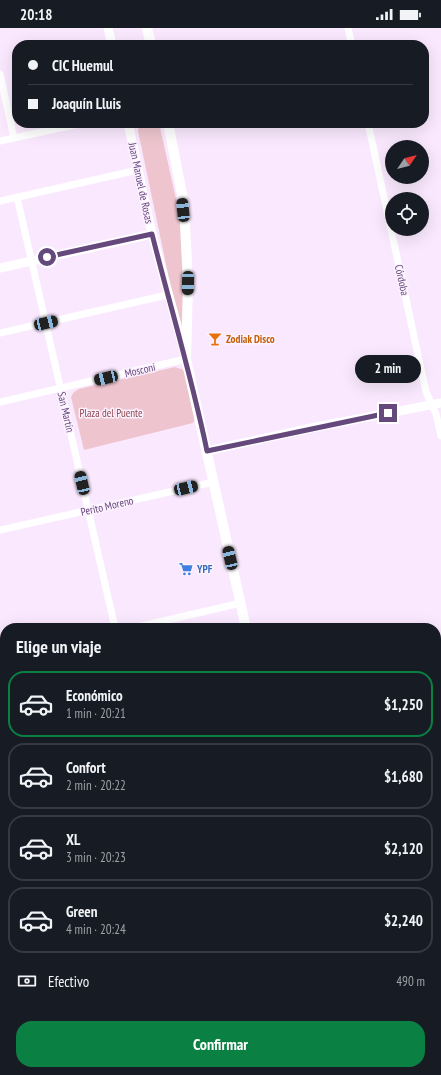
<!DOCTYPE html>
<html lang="es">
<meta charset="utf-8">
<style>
body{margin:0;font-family:"PT Sans Narrow",sans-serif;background:#242831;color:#f1f3f6;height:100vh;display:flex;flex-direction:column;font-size:15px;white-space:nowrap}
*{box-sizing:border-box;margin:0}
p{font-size:13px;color:#9ea1a6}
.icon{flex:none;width:22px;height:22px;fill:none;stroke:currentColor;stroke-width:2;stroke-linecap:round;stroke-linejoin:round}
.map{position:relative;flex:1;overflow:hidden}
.sheet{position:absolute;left:0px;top:595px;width:441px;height:452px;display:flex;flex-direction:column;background:#171b24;border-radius:16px 16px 0 0;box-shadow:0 4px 16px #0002}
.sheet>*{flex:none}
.banner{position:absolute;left:12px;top:12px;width:417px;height:88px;border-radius:16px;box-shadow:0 4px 16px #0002;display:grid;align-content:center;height:88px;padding:0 16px;background:#171b24}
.needle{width:26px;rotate:55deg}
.buttons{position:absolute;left:385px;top:112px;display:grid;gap:8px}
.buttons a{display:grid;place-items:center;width:44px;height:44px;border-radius:50%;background:#171b24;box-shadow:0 4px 16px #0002;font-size:20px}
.end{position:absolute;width:18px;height:18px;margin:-9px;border:5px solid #66497c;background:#fff;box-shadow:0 0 0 2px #fff}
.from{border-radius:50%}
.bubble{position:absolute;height:28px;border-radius:14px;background:#171b24;box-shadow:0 4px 16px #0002;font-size:13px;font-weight:700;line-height:28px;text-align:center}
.car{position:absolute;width:12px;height:24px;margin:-12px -6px;border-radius:5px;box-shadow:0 0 3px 1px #0007;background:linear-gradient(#222 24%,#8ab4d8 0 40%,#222 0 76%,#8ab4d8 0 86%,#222 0)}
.banner b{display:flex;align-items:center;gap:14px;height:38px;font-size:15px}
.banner b+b{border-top:1px solid #363941}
.banner i{width:10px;height:10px;background:#f1f3f6}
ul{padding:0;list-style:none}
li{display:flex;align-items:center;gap:12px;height:66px;margin:0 8px 6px;padding:0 8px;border:2px solid #363941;border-radius:16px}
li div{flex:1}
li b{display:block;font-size:15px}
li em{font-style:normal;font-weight:700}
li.on{border-color:#0b8043}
li>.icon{width:36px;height:36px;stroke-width:1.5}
h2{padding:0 16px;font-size:18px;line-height:48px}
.pay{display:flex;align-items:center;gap:10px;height:44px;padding:0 16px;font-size:15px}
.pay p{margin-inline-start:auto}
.cta{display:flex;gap:8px;margin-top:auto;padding:8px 16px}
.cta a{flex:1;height:46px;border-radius:16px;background:#0b8043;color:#fff;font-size:16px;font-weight:700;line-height:46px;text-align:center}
.status{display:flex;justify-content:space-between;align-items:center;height:28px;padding:0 20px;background:#171b24;direction:ltr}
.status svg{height:11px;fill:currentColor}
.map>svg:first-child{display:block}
.green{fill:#eec5ce}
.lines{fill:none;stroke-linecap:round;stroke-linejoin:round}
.minor{stroke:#fff;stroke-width:7}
.tertiary{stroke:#fff;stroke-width:9}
.secondary{stroke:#fff;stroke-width:10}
.route{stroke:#66497c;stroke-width:5}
.labels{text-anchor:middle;stroke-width:3;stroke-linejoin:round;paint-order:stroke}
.street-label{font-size:11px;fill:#66497c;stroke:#fcf2ff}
.food-label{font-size:11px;font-weight:bold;fill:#c56008;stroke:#fcf2ff;text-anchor:start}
.park-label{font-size:11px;fill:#90454c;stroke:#fcf2ff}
.shop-label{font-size:11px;font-weight:bold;fill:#366cbe;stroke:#fcf2ff;text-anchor:start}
</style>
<div class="status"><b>20:18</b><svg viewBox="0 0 49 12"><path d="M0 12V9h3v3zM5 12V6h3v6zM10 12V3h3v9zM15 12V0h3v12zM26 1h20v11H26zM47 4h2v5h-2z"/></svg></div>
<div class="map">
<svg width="441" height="1047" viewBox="0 0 441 1047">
<rect width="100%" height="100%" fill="#fae9fe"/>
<!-- green -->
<g class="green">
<path d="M139 95H159L179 184 183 217 184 300 179 298 138 103Z"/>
<path d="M175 339 184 342 195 391 193 395 84 422 71 369 74 364 79 361Z"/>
</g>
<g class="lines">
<!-- minor -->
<g class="minor">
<path d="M348 0 352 17"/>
<path d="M0 46 14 110"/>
<path d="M368 95 426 364 436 386 441 408"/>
<path d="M0 113 83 95"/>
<path d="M17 169 115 600"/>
<path d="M0 173 138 142"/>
<path d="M0 305 167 267"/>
<path d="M0 374 186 331"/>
<path d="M0 502 214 454"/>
<path d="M133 600 241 575"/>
<path d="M0 632 5 630"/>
<path d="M0 666 5 689"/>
<path d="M0 762 5 761"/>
<path d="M0 889 5 888"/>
<path d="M0 1025 5 1024"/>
<path d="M83 1042 84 1047"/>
<path d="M215 1042 216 1047"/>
</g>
<!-- tertiary -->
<g class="tertiary">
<path d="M108 0 112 17"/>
<path d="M128 95 152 206 185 326"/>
<path d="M0 240 152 206"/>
<path d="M207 423 316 399 441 375"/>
</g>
<!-- secondary -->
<g class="secondary">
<path d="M147 0 151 17"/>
<path d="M168 95 182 166 185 197 188 255 186 331 246 600"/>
<path d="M344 1042 345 1047"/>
</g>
</g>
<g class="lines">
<!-- route -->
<path class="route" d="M47 229 152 206C170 278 192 350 207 423L388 385"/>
</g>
<!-- icons -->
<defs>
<g id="bar-bare" transform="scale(1.08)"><path d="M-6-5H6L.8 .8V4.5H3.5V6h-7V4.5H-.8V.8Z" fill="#e8710a" stroke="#fcf2ff" stroke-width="2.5" paint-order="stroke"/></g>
<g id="supermarket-bare" transform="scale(1.08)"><path d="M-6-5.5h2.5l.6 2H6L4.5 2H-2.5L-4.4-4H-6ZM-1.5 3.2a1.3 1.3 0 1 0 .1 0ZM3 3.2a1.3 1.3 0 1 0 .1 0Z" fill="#3f7fe0" stroke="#fcf2ff" stroke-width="2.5" paint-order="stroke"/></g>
</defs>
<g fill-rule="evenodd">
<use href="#bar-bare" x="215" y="311"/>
<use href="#supermarket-bare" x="186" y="541"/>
</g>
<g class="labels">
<!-- street labels -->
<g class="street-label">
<text transform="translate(141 155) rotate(78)" y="4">Juan Manuel de Rosas</text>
<text transform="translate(402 252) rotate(78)" y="4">Córdoba</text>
<text transform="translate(140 342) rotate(-13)" y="4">Mosconi</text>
<text transform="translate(66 384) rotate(77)" y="4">San Martín</text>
<text transform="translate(107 478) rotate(-13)" y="4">Perito Moreno</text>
</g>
<!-- food labels -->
<g class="food-label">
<text x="226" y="315">Zodiak Disco</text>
</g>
<!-- park labels -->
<g class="park-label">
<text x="111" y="389">Plaza del Puente</text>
</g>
<!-- shop labels -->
<g class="shop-label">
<text x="197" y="545">YPF</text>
</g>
</g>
</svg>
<div class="buttons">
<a><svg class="needle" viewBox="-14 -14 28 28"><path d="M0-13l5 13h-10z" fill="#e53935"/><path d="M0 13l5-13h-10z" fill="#9ea1a6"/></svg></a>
<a><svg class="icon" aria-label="locate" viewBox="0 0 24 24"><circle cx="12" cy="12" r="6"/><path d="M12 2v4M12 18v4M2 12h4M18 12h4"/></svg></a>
</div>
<i class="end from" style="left:47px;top:229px"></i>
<i class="end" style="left:388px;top:385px"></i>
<div class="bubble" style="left:355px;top:327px;width:66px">2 min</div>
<i class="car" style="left:183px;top:182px;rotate:354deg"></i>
<i class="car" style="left:188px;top:255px;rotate:181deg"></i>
<i class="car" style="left:46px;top:295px;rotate:77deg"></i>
<i class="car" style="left:106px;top:350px;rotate:257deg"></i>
<i class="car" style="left:82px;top:455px;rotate:347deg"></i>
<i class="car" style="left:186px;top:460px;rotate:77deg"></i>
<i class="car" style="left:230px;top:530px;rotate:347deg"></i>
<div class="banner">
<b><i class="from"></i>CIC Huemul</b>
<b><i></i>Joaquín Lluis</b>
</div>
<section class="sheet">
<h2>Elige un viaje</h2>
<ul>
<li class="on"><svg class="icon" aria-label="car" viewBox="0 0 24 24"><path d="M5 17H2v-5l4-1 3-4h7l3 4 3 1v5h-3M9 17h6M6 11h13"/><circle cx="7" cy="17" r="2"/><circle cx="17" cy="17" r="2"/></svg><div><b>Económico</b><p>1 min · 20:21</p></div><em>$1,250</em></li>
<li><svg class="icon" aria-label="car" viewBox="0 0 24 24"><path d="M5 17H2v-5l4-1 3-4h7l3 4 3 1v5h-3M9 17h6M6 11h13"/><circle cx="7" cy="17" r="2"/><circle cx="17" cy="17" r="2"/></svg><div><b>Confort</b><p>2 min · 20:22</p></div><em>$1,680</em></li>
<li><svg class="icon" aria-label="car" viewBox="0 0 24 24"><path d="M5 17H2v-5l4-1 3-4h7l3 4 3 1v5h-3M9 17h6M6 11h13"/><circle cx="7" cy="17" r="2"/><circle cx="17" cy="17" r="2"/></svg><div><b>XL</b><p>3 min · 20:23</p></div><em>$2,120</em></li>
<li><svg class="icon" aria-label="car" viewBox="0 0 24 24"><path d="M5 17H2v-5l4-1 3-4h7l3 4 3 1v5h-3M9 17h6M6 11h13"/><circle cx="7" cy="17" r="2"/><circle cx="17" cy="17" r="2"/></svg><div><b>Green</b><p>4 min · 20:24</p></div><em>$2,240</em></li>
</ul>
<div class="pay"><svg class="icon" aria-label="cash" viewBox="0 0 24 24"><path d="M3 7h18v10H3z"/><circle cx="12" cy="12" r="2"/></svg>Efectivo<p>490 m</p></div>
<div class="cta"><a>Confirmar</a></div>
</section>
</div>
